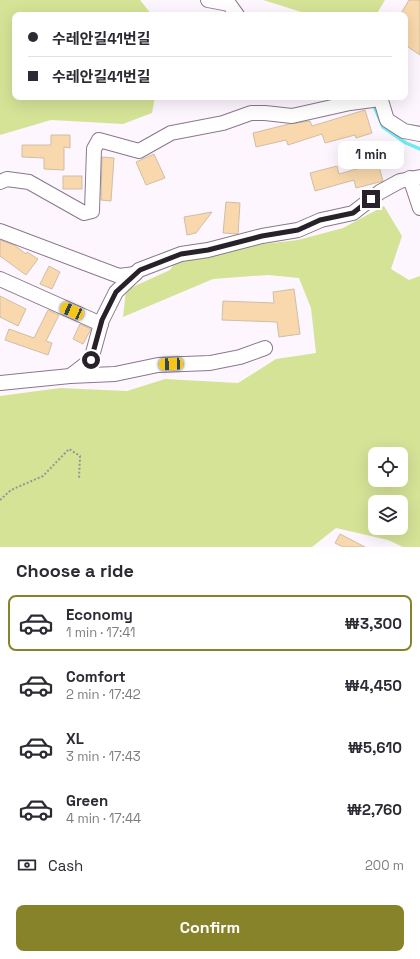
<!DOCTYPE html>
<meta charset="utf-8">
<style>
body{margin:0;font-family:"Space Grotesk","Noto Sans KR",sans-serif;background:#f7f7f7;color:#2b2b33;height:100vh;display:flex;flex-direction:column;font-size:15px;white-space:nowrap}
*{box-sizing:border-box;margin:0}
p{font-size:13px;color:#7c7c81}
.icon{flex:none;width:22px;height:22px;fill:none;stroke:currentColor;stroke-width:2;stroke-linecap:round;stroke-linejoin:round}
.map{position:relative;height:547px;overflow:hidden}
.details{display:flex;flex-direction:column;background:#fff;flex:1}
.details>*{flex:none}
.top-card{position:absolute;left:12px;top:12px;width:396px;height:88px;border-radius:8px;box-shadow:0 4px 16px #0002;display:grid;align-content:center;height:88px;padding:0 16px;background:#fff}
.tools{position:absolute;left:368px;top:447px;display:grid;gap:8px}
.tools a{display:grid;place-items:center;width:40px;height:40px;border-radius:8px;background:#fff;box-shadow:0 4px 16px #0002;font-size:20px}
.end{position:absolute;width:18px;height:18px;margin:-9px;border:5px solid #29212a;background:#fff;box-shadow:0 0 0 2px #fff}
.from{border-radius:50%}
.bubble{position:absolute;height:28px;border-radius:8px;background:#fff;box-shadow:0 4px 16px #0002;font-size:13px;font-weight:700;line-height:28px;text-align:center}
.car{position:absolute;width:12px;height:24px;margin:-12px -6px;border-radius:5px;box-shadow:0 0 3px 1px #0007;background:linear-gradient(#f5c518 24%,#345 0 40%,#f5c518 0 76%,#345 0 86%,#f5c518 0)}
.top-card b{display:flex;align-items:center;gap:14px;height:38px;font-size:15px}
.top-card b+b{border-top:1px solid #e1e1e2}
.top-card i{width:10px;height:10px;background:#2b2b33}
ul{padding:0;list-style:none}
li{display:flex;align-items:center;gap:12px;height:56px;margin:0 8px 6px;padding:0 8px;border:2px solid transparent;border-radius:8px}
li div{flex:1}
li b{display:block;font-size:15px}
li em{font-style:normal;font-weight:700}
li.current{border-color:#87832b}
li>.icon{width:36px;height:36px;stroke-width:1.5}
h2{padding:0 16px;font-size:18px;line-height:48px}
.pay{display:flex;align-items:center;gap:10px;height:44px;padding:0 16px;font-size:15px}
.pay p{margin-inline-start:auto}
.button{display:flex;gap:8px;margin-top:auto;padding:8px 16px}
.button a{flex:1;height:46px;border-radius:8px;background:#87832b;color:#fff;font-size:16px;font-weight:700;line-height:46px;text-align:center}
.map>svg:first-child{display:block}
.green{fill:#d5e397;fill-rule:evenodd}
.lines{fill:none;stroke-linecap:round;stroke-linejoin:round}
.stream{stroke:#6eedf0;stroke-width:3.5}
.building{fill:#f8d8ac;stroke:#cfbea7}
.minor-casing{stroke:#8a778b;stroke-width:16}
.path{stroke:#9a929b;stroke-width:2;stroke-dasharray:2 2;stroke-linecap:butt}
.minor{stroke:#fff;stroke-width:14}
.route{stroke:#29212a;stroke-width:5}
</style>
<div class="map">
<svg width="420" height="547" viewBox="0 0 420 547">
<rect width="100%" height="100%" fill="#fef6ff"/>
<!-- green -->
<g class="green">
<path d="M0 0H140L152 15H15V97H155L152 113 123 124 51 120 0 135Z"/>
<path d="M263 0H385L376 15H311Z"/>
<path d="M384 206 402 236 391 269 409 280 420 276V547H403L388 540 336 528 312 547H0V396L60 388 127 391 165 379 238 383 276 359 316 353 311 308 299 278 268 275 213 279 123 317 126 290 170 270 181 254 298 240 343 228ZM375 454H401V480H375ZM375 502H401V528H375Z"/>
</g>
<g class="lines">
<!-- stream -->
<path class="stream" d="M374 106 383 127 406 143 420 149"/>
</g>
<!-- building -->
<g class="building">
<path d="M409 0H420V55L405 45V15H400Z"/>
<path d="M365 110 372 133 356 138 355 135 325 143 322 134 288 145 286 140 256 147 253 133 289 124 310 121 312 126Z"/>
<path d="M51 135H70V148L64 147V170L44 169V158L22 157V145H51Z"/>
<path d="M154 154 165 178 146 185 136 162Z"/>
<path d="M102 157 114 158 111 201 101 200Z"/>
<path d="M378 163 383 181 356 188 354 180 315 191 310 173 337 166 339 174Z"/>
<rect x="63" y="176" width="19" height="13"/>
<path d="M226 202 240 203 238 234 223 233Z"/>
<path d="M212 212 196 233 187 235 184 217Z"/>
<path d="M0 240 14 245 26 254 27 252 38 259 26 275 0 256Z"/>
<path d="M49 266 60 272 52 289 40 284Z"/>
<path d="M294 289 300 334 279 337 277 322 222 320 223 301 274 303 273 292Z"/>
<path d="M0 296 26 309 18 326 0 317Z"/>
<path d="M48 310 59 315 46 341 52 343 48 355 5 340 9 329 34 338Z"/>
<path d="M80 324 91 329 83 344 73 339Z"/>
<path d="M340 534 365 547H343L335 543Z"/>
</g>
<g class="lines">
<!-- minor casing -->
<g class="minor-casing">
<g id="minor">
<path d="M208 0 229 4 237 15"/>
<path d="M380 97 387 120 404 131 420 134"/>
<path d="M410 178 420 208"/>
<path d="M0 182 7 179 29 182 84 213 92 211 94 149 99 140 139 151 171 133 223 123 251 113H265L292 116 350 103 380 99"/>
<path d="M0 231 119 276 135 274"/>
<path d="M0 279 101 324"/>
<path d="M70 376 115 374 158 365 210 363 240 357 265 348"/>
<path d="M0 383 70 376 91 360 102 320 116 292 139 270 181 254 208 250 262 236 298 230 321 220 353 213 380 192 400 181 420 177"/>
</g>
</g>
<!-- path -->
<path class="path" d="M0 500 11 490 43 476 69 449 80 456 79 479"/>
<!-- minor -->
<use href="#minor" class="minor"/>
</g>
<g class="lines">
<!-- route -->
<path class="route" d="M91 360 102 320 116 292 140 270 181 254 208 250 262 236 298 230 320 220 353 213 371 199"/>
</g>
</svg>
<div class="tools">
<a><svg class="icon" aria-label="locate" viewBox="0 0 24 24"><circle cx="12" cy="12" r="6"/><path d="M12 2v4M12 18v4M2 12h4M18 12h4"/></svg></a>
<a><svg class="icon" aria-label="layers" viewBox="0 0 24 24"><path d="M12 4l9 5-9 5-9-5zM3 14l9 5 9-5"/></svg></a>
</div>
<i class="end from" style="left:91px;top:360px"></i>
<i class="end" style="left:371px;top:199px"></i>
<div class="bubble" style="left:338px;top:141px;width:66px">1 min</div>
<i class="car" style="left:72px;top:311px;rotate:294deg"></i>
<i class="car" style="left:171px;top:364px;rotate:268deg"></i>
<div class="top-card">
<b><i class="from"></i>수레안길41번길</b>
<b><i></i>수레안길41번길</b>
</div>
</div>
<section class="details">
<h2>Choose a ride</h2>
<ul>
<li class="current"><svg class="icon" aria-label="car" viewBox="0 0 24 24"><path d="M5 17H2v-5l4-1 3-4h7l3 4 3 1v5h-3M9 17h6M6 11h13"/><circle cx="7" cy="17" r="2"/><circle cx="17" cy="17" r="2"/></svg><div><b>Economy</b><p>1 min · 17:41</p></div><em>₩3,300</em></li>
<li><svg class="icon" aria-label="car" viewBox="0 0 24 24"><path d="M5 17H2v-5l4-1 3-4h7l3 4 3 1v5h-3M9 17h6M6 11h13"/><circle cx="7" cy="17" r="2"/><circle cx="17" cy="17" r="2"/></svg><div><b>Comfort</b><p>2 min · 17:42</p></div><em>₩4,450</em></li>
<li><svg class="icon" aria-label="car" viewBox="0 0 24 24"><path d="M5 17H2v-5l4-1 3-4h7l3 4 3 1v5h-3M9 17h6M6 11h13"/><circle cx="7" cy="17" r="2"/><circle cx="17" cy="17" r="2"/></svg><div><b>XL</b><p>3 min · 17:43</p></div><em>₩5,610</em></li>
<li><svg class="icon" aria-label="car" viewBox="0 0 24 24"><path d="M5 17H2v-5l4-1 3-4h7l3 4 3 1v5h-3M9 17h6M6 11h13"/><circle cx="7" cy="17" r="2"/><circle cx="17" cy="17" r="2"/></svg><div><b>Green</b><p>4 min · 17:44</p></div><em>₩2,760</em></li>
</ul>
<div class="pay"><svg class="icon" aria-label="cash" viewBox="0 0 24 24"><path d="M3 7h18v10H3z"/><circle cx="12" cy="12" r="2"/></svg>Cash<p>200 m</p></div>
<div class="button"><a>Confirm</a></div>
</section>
